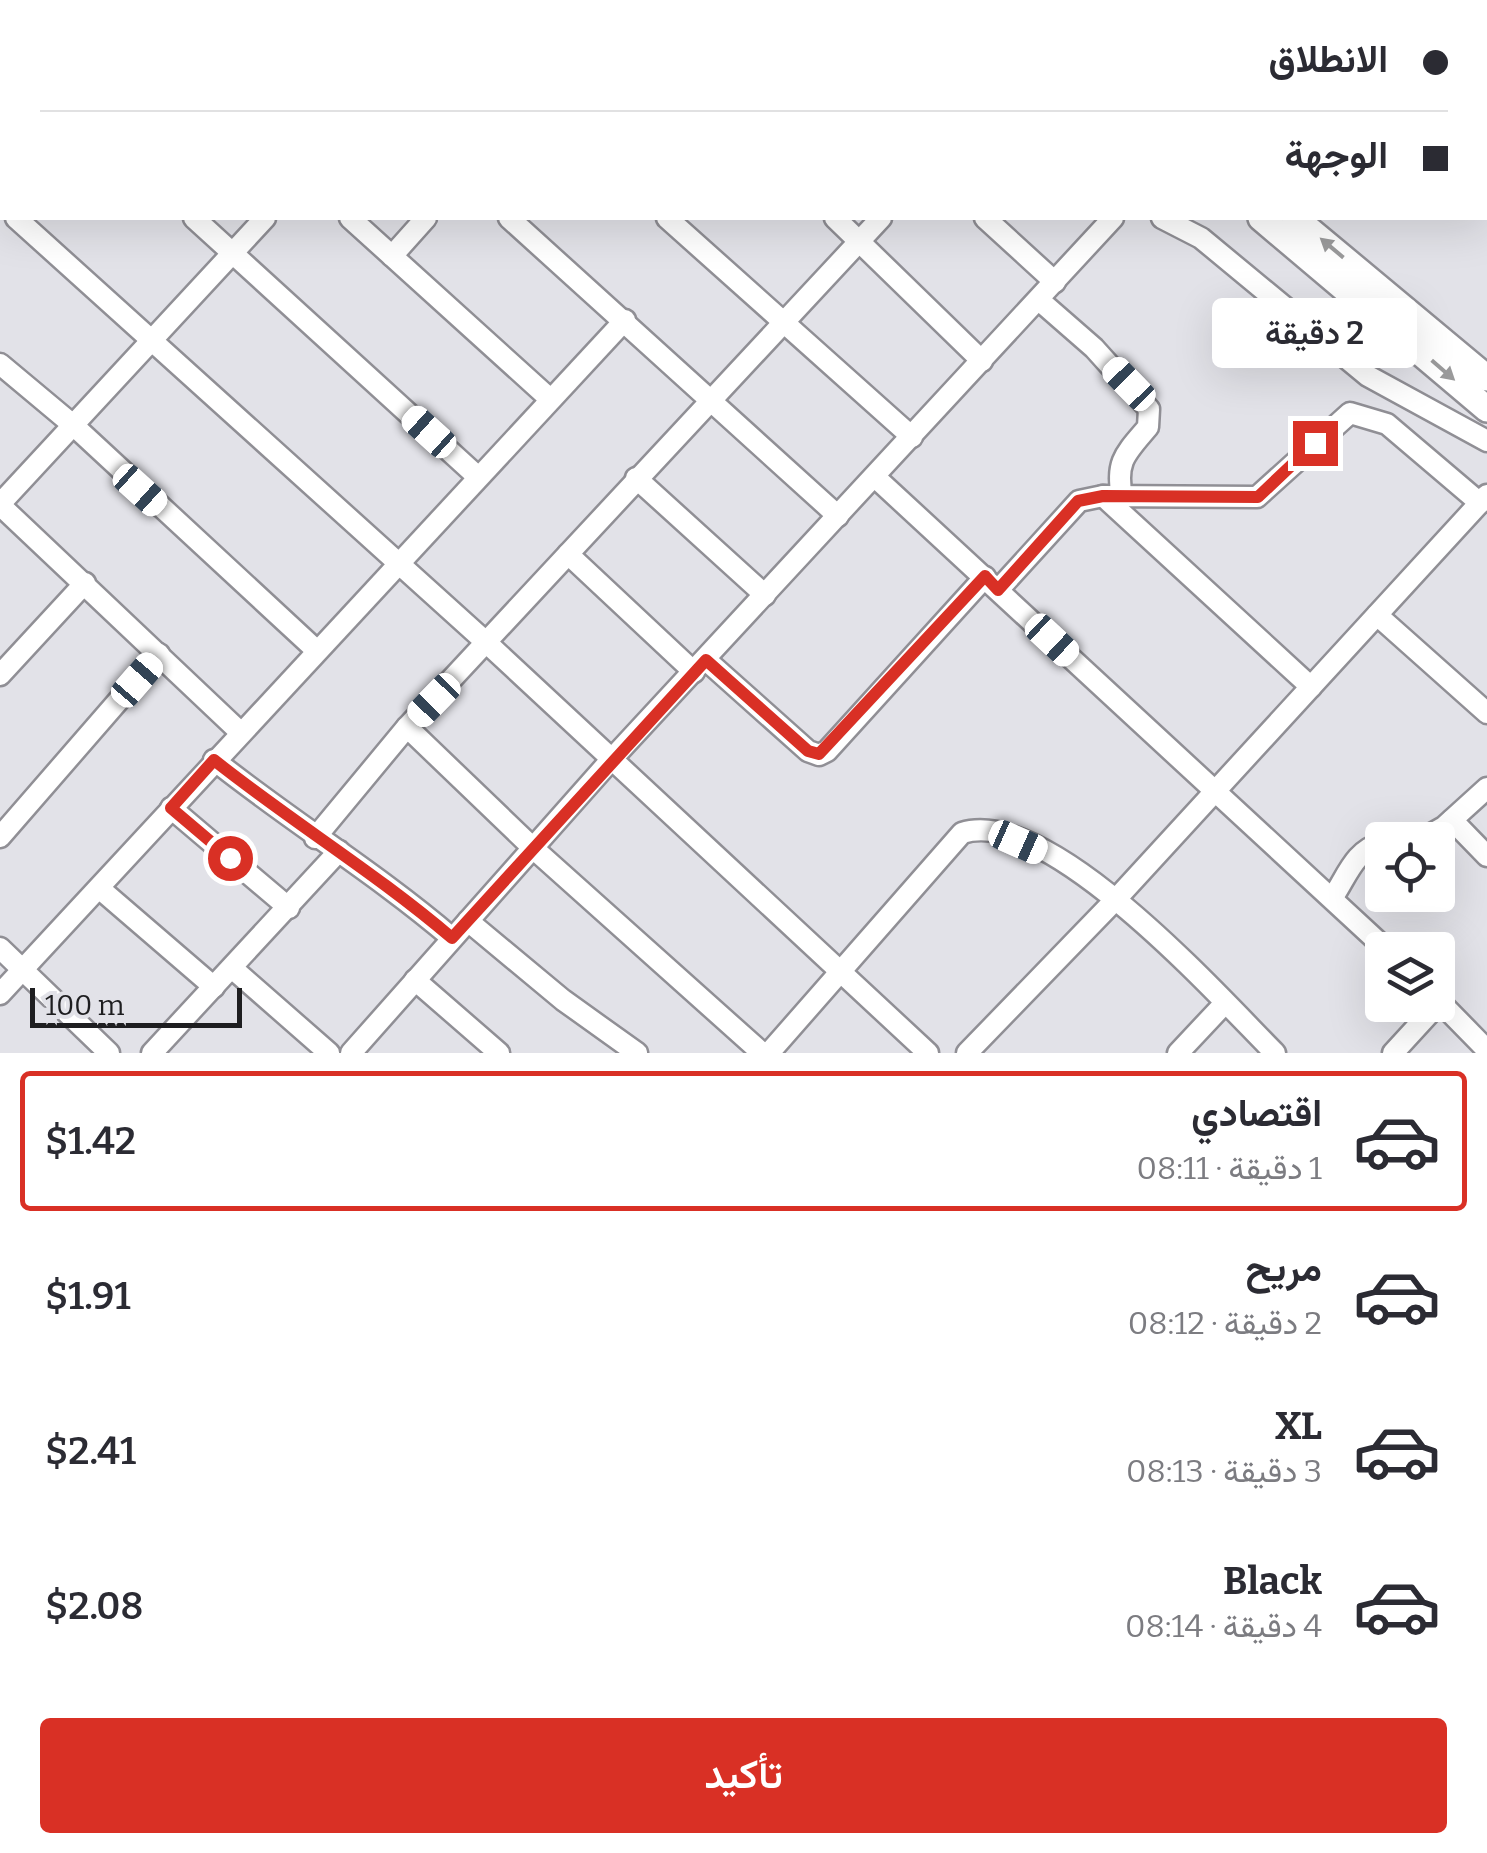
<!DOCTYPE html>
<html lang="ar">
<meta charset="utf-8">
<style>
body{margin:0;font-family:Bitter,Vazirmatn,serif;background:#f7f7f7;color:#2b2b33;direction:rtl;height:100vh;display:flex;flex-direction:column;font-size:38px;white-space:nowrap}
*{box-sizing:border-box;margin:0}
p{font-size:32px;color:#7c7c81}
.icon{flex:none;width:55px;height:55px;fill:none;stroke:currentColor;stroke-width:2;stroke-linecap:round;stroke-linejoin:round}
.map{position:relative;height:1053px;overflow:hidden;direction:ltr}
.side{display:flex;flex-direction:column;background:#fff;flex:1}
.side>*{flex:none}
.top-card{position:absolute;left:0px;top:0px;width:1488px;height:220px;box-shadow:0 10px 40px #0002;direction:rtl;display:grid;align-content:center;height:220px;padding:0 40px;background:#fff}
.controls{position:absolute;left:1365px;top:822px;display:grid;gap:20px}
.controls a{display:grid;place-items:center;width:90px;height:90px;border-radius:10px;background:#fff;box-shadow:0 10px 40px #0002;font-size:50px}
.scale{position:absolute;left:30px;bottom:25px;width:212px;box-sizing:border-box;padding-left:10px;border:5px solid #1e1e20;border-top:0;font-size:28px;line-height:35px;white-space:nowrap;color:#1e1e20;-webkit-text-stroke:8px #e2e2e8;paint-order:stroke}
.end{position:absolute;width:45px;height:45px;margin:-22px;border:12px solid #d93025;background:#fff;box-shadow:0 0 0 5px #fff}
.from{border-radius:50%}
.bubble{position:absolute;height:70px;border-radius:10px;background:#fff;box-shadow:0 10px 40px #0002;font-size:32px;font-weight:600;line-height:70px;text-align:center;direction:rtl}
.car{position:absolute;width:30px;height:60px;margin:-30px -15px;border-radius:12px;box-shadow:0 0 8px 2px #0007;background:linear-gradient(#fff 24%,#345 0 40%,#fff 0 76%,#345 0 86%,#fff 0)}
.top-card b{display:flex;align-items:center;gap:35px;height:95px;font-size:38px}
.top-card b+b{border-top:2px solid #e1e1e2}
.top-card i{width:25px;height:25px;background:#2b2b33}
ul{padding:18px 0 0;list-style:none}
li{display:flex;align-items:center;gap:30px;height:140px;margin:0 20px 15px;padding:0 20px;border:5px solid transparent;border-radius:10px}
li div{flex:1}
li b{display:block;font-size:38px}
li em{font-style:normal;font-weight:600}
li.active{border-color:#d93025}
li>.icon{width:90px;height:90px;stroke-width:1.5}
.primary-button{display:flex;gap:20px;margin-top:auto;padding:20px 40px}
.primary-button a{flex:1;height:115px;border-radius:10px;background:#d93025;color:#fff;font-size:40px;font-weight:600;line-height:115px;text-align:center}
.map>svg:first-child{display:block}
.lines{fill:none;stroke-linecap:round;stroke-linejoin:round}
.minor-casing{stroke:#908f95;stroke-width:25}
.major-casing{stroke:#908f95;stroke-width:30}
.minor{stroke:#fff;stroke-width:20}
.major{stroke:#fff;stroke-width:25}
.oneway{fill:#9a9a9b}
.route{stroke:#d93025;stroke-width:12}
</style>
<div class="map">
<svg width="1487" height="1053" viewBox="0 0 1487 1053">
<rect width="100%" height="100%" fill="#e2e2e8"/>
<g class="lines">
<!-- minor casing -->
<g class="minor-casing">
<g id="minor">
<path d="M119 0 122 2"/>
<path d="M271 0 274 2"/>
<path d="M596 0 599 2"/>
<path d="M1276 0 1301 2"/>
<path d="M1480 0 1484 2"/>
<path d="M297 2 299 0"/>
<path d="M452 2 455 0"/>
<path d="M626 2 628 0"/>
<path d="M1082 2 1086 0"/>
<path d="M1389 2 1412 0"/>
<path d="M0 41 2 43"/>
<path d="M0 203 2 205"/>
<path d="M16 218 488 644 928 1053"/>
<path d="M194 218 478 477"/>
<path d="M350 218 550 399"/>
<path d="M509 218 838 516"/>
<path d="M667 218 912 437"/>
<path d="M835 218 982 361"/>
<path d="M985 218 1055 282"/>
<path d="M1162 218 1201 238 1368 376 1487 441"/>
<path d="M392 256 426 218"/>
<path d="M1039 300 1094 348 1149 409 1148 427C1126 453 1115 461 1122 497"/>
<path d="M0 364 73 425 316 650"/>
<path d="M875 477 1387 950"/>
<path d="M636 478 765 595"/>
<path d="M1103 496 1311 687"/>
<path d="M0 504 265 218"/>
<path d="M0 505 240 732"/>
<path d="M568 554 694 672"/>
<path d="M998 590 1079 501 1103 496 1257 497 1350 413 1387 424 1480 503"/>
<path d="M1377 615 1487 713"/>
<path d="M706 660 808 751 819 755 827 751 985 577"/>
<path d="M0 675 85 583"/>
<path d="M407 727 534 849 762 1053"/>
<path d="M214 760C292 822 376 873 452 938"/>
<path d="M171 808 289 908"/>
<path d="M1452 820 1487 856"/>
<path d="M0 837 159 654"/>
<path d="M315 838 407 727 881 218"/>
<path d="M1421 840 1444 827 1487 788"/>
<path d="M99 888 214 987"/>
<path d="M1333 897C1348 874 1355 850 1382 843"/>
<path d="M468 921 563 1000 637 1053"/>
<path d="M0 948 109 1053"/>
<path d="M232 968 329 1053"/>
<path d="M415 980 499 1053"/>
<path d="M0 994 625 320"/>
<path d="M1438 1000 1487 1050"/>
<path d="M152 1053 339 851"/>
<path d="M351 1053 610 761 1113 218"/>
<path d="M769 1053 962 833C1048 805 1218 996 1275 1053"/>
<path d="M967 1053 1118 897 1487 495"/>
<path d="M1178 1053 1225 1003"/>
<path d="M1393 1053 1437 1005"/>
</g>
</g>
<!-- major casing -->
<g class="major-casing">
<g id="major">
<path d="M1005 0 1008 2"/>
<path d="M1038 0 1041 2"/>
<path d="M1261 218 1487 409"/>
<path d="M1295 218 1487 378"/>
</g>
</g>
<!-- minor -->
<use href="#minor" class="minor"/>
<!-- major -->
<use href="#major" class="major"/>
</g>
<!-- one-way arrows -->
<defs><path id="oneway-solid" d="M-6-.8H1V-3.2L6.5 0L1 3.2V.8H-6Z" transform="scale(2.5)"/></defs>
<g class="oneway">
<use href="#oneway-solid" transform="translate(1332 248) rotate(-140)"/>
<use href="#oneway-solid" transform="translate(1443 370) rotate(41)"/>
</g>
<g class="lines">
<!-- route -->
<path class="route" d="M230 858 171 808 214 760C292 822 376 873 452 938L706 660 808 751 819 754 985 576 998 590 1078 501 1103 496 1258 497 1315 443"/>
</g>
</svg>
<div class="controls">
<a><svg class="icon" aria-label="locate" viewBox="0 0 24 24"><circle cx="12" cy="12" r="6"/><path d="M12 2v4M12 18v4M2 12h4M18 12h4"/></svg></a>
<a><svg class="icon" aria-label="layers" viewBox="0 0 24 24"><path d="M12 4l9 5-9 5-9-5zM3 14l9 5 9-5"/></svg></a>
</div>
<div class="scale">100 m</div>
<i class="end from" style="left:230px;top:858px"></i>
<i class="end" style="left:1315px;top:443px"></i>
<div class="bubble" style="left:1212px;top:298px;width:205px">2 دقيقة</div>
<i class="car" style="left:1129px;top:384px;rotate:316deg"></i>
<i class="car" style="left:429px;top:432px;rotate:312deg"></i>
<i class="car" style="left:140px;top:490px;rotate:132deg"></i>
<i class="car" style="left:1052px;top:640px;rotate:133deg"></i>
<i class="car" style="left:137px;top:680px;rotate:41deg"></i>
<i class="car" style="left:434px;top:700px;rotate:224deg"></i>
<i class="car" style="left:1018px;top:842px;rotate:114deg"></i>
<div class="top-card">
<b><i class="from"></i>الانطلاق</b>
<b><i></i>الوجهة</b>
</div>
</div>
<section class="side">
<ul>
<li class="active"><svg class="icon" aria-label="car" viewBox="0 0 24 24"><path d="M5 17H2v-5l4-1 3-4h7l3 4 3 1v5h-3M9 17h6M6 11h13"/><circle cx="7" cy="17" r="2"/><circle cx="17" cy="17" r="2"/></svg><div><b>اقتصادي</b><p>1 دقيقة · 08:11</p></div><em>$1.42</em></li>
<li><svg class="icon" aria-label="car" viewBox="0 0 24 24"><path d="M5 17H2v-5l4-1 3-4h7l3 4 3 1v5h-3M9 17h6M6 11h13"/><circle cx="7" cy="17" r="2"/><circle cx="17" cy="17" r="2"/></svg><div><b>مريح</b><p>2 دقيقة · 08:12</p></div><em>$1.91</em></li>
<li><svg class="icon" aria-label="car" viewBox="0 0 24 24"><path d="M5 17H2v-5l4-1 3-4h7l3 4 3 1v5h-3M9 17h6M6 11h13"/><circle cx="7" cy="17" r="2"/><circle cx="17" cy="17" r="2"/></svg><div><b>XL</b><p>3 دقيقة · 08:13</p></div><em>$2.41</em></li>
<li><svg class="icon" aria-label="car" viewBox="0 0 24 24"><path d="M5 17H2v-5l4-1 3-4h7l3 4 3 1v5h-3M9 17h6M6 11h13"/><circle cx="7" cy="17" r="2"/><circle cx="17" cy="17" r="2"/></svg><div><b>Black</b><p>4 دقيقة · 08:14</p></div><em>$2.08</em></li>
</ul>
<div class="primary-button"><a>تأكيد</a></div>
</section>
